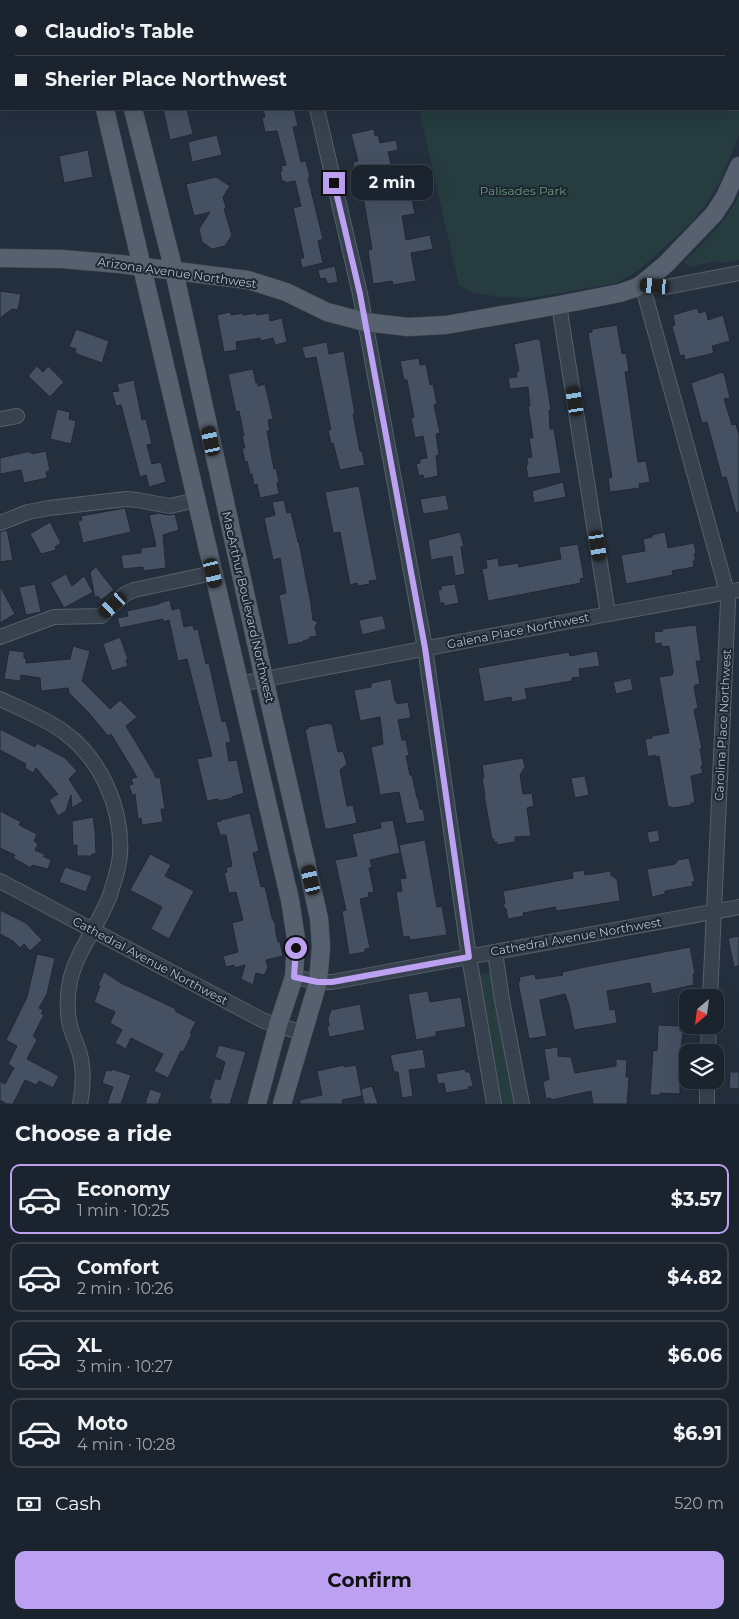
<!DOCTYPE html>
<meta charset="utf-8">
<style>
body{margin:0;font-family:Montserrat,sans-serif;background:#282f3a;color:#f1f3f6;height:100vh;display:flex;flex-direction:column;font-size:19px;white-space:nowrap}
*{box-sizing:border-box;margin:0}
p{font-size:16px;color:#a0a4aa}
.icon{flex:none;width:28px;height:28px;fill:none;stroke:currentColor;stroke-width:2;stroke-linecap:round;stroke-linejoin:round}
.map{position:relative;height:1104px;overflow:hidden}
.details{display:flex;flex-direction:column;background:#1b232e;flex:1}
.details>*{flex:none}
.top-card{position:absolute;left:0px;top:0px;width:740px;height:110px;box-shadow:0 5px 20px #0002,0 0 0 1px #39404a;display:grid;align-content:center;height:110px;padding:0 15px;background:#1b232e}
.needle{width:32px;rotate:208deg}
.buttons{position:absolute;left:679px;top:989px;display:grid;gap:10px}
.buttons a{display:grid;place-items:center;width:45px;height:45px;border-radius:10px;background:#1b232e;box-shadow:0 5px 20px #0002,0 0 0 1px #39404a;font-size:25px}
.end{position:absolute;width:22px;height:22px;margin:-11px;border:6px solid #bca0f2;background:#111;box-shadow:0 0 0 2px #111}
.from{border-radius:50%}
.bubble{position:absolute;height:35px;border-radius:10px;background:#1b232e;box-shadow:0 5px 20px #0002,0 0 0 1px #39404a;font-size:16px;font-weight:700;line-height:35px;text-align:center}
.car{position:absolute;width:15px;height:30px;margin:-15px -8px;border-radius:6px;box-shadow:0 0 4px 1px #0007;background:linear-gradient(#222 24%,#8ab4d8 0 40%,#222 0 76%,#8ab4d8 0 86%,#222 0)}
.top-card b{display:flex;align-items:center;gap:18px;height:48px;font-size:19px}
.top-card b+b{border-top:1px solid #39404a}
.top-card i{width:12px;height:12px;background:#f1f3f6}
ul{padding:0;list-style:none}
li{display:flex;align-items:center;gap:15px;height:70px;margin:0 10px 8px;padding:0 5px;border:2px solid #39404a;border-radius:10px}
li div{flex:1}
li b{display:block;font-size:19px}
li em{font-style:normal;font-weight:700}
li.selected{border-color:#bca0f2}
li>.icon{width:45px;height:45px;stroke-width:1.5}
h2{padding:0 15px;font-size:22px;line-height:60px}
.pay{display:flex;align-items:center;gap:12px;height:55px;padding:0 15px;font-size:19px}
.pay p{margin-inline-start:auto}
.primary-button{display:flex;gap:10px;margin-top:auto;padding:10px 15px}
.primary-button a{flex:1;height:58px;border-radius:10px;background:#bca0f2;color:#111;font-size:20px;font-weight:700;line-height:58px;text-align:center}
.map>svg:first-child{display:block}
.green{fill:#263c3f}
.building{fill:#455162;stroke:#1f2835}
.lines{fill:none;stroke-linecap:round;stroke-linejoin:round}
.minor-casing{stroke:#565f6c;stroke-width:16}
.major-casing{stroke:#414a57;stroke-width:19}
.minor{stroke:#38414e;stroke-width:14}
.major{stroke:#56606e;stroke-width:18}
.route{stroke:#bca0f2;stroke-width:6}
.labels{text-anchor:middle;stroke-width:4;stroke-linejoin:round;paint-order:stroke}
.park-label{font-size:12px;fill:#6b9a76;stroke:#1d2633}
.street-label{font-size:12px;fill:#b4bcc9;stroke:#1d2633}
</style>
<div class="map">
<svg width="739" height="1104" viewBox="0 0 739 1104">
<rect width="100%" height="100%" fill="#242f3e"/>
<!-- green -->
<g class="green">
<path d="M396 0H739V134L720 182 704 207 691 223 639 270 617 283 532 298 502 297 474 293 459 285 419 109H739V1H396Z"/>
<path d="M739 195V260L722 263 716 261 689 267 684 262C705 241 726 223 739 195Z"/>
<path d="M493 972 517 1104H499L476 975Z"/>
</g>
<!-- building -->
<g class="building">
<path d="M163 109H187L193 134 170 140Z"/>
<path d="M263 109H294L298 126 293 127 301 162 306 161 310 178H308L323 239 318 241 323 263 302 268 300 258H304L293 208 301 206 295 181 285 183V181L282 182 280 171H282L281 166 286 165 277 131 265 132 262 118 265 117Z"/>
<path d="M374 129 375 136 378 135 380 143 396 140 398 150 388 152 391 164 388 166 356 174 353 162 358 161 351 134Z"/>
<path d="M217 135 222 155 192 162 188 142Z"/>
<path d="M88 150 93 177 64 183 59 156Z"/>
<path d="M216 177 230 186 223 197 226 208 224 209 232 235 225 246 212 249 202 242 199 229 210 212 194 216 186 184Z"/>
<path d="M410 189 415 214 402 216 406 240 430 235 433 249 411 253 416 281 393 285 392 281 373 284 368 250 372 249 363 196Z"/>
<path d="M335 266 338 282 328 284 325 278 320 279 318 270Z"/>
<path d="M0 291 21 294 18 310 12 309 0 318Z"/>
<path d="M697 308 699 313 706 311 708 320 723 315 730 341 712 346 714 353 685 360 684 355 680 356 672 326 675 325 673 315Z"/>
<path d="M230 312 231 315 243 313V315L256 313 257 315 269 313 270 321 282 318 287 342 275 345 273 338 261 341 260 338 236 342 237 350 224 352 217 315Z"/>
<path d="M617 325 622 354 626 353 629 371 625 372 638 462 646 461 650 482 639 484 640 488 610 492 608 478 612 477 588 333 592 332V329Z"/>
<path d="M76 329 109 341 102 363 77 354 75 352 76 349 69 347Z"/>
<path d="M536 339 540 340 551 410H549L550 429H554L561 473 528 478 526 465H528L527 458 532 457 529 438H533L528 406H530L528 387 510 389 508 378 517 377 516 372 519 371 514 344Z"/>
<path d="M327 342 329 354 344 351 355 414H353L360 451H362L365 465 340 470 333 443 331 444 328 430H331L316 357 305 359 302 347Z"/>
<path d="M419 358 420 365 426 364 430 385 433 384 437 404 434 405 440 433 436 434 439 455 436 456 438 476 424 479 423 475 419 476 416 464 420 463V459L427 458 423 436 415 438 411 418 414 417 407 380H404L400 361Z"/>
<path d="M37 366 43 372 48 366 64 382 50 397 28 376Z"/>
<path d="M253 369 256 383 258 382V386L265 384 273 419 268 420 270 431H267L274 469 276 468 279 482 277 483 279 494 260 498 257 484 254 485 252 474H250L247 461 245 462 242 448H245L242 436H244L239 411 236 412 228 374Z"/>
<path d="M722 372V373H724L730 398 724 399 732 425 736 424 739 435V512L736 513 726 477 722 478 707 422 702 423 691 383Z"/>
<path d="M134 380 142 420 146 419 152 444 147 445 152 464 161 462 166 482 149 487 146 475 140 477 121 405 116 406 112 392 119 391 117 384Z"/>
<path d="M57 409 70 412 69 419 76 421 71 444 50 439Z"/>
<path d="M46 451 50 471 46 472 47 478 24 483 21 470 0 474V458L26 452H31L32 454Z"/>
<path d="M563 482 566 497 534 503 532 491Z"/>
<path d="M359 486 377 580 369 581 370 584 358 586 357 583 350 585 340 532 333 533 325 492Z"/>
<path d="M446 495 449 510 423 514 420 499Z"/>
<path d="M284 500 287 513 291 512 298 542H299L311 604 313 620 318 622 315 627 317 636 310 637V639L303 641V642L288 645 279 595 286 593 280 558 273 560 264 518 275 515 272 502Z"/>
<path d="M125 508 131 532 83 543 78 521 82 520 81 516Z"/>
<path d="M159 513 169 515 175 514 179 530 163 535 166 568 143 571V567L123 569 121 555 141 553V548L156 546 149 515Z"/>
<path d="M50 522 61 543 55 547 56 550 41 554 30 534Z"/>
<path d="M7 530 13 560 0 562V532Z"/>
<path d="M460 532 464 546 461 547 465 574 455 576 452 556 431 560 428 540Z"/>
<path d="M665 532 668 548 694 543 696 553 694 554 696 561H693L694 567 672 571 673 575 626 584 621 555 645 551 643 539 652 537V535Z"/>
<path d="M578 544 584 578 580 579 581 583 488 601 482 569 487 568 486 560 498 558 499 566 518 563 519 567 561 559 559 547Z"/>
<path d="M96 567 114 590 101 600 98 596 95 598 90 572Z"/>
<path d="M66 574 72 586 84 576 93 592 64 608 50 583Z"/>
<path d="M35 584 41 612 26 615 19 587Z"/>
<path d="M455 584 459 603 444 606V603H440L438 590H441V586Z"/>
<path d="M0 586 15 614 0 623Z"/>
<path d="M170 600 172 610 180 608 184 627 193 625 194 630 198 629 206 664 209 663 222 722 226 721 231 742 226 743 229 761 237 760 244 793 232 797V798L219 801 218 799 207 801 197 759 212 756 187 659 178 661 169 620 163 622V619L120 628 117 618 128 616 127 611 159 604V603Z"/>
<path d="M379 616H383L386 629 362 635 359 620Z"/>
<path d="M696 625 701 661H696L700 684 695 685 694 687 698 708 695 709 694 710 702 749H700L703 766H701L703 773 691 776 695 803H691V805L673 808 672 807H668L659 756 655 757V755L648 757 645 739 652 738V736L669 733 659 677 672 675 673 672 669 646 662 647 661 643 655 644 654 632 663 631 662 629Z"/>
<path d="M120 637 128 659 126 660 128 666 112 671 103 644Z"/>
<path d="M73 646 90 651 82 681 110 709 120 700 137 717 126 726 153 771 156 778 160 777 165 809H161L163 822 142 825 141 818 138 819 135 794 132 795 129 785 133 784 131 779 137 777 111 734 108 736 89 713 69 693 68 688 41 691 40 678 21 675 20 681 4 679 9 650 24 652V658H26V663L70 659Z"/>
<path d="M597 651 600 666 579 669 580 677 572 678V681L525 689 527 699 512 702 511 697 484 702 478 668 569 652 570 656Z"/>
<path d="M631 678 633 690 616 694 613 682Z"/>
<path d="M391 679 395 701H396L397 704 408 702 411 718 398 720 402 740H406L409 755 406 756 410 775H412L417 798H418L420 809H423L425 821 406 824 399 792 380 795 371 747 383 744 380 717 360 721 354 690 371 687V683Z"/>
<path d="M329 723V724H332L338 752 343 751 347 764 340 770 347 806 353 805 357 823 329 829H325L305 729H308V727Z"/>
<path d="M0 729 35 747 37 743 65 758 77 771 69 779 83 801 72 808 71 795 66 811 58 816 49 800 58 794 36 768 33 773 25 768 26 764 0 750Z"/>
<path d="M523 758 525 767 520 775 523 794 532 793 534 806 527 808 531 836 515 837V842L497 845V842L494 843V839H492L484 795H485L482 778H484L482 765Z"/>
<path d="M585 776 589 795 575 798 571 778Z"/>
<path d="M0 811 21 822 19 825 37 834 34 841 38 844 35 850 48 856H43L51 860 48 869 32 865 31 868 13 858 15 855 0 848Z"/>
<path d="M250 813 259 851 253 853 261 887 265 886 272 918 275 923 276 933 278 942H280L283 956 266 960 268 968 264 975 256 973 253 985 241 979 245 965 235 968 234 965 226 967 223 956 238 952 232 923 243 920 236 892 229 893 224 873 227 872 226 868 232 866 226 835H220L216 822 221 821V820Z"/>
<path d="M93 817 95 830 96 854H92V856H77V845L73 846 72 821Z"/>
<path d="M393 820 400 853 370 860 372 867 369 868 374 892 368 893 369 897 360 899 370 948 365 949V952L349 955 342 911 346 910 335 860 357 856 352 834 381 828 380 822Z"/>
<path d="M658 830 660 841 649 843 647 832Z"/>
<path d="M425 840 437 907 442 906 447 935 410 940 409 936 403 937 396 892 402 891 400 879 406 878 399 845Z"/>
<path d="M150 854 171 865 165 876 194 891 169 939 151 929 162 907 130 890Z"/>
<path d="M689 858 695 882H692L693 886 665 891V894L652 897 647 869 675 864 677 862V860Z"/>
<path d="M65 867 92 876 86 892 59 882Z"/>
<path d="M584 870 585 875 611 871V876L614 875V878H617L620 901 557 911 555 907 523 913 524 916 508 919 506 909 503 906 505 903 503 891 573 878 572 872Z"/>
<path d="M0 910 26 923 42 940 30 951 24 944 20 948 13 941 0 934Z"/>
<path d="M739 936V966L734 967 728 938Z"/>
<path d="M690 947 695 973 693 974 694 985 652 994 650 983 607 991 610 1010 615 1009 617 1023 574 1030 569 1005 565 994 540 1000 547 1036 529 1039 518 982H520L519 977 535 974 536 979 563 975 562 972 590 966Z"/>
<path d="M37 954 55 958 47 994 39 1008 43 1010 41 1013 44 1015 33 1036 37 1040 27 1059 59 1076 53 1088 39 1081 36 1085 25 1080 13 1104H7L0 1100V1081L5 1084 14 1068 8 1064 17 1046 6 1040 27 997Z"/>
<path d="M104 972 121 983 176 1009 175 1011 196 1022 190 1033 192 1034 183 1052 181 1051 168 1078 154 1071 163 1054 131 1038 126 1049 115 1043 122 1030 110 1023 115 1012 94 1002 100 986 98 985Z"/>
<path d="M428 991 430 1002 461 997 466 1027 436 1032V1036L416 1040 408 994Z"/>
<path d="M360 1004 365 1030 329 1037 327 1026H329L328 1019 331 1010Z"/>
<path d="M658 1025 681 1026 680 1031H683L678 1078 680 1079V1094L660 1093V1095H650L653 1050 657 1051Z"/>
<path d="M219 1045 246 1052 230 1104H210L212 1100 209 1098 215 1078 220 1080 225 1062 215 1057Z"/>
<path d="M558 1047V1056L571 1057 575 1073 616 1066V1059L627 1060 626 1077H629L627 1104H593L591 1091 551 1100V1098L546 1099 543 1082 549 1079 544 1049Z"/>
<path d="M423 1049 426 1068 409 1070 413 1096 402 1098 398 1072H394L390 1055Z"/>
<path d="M344 1065V1067L356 1065 362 1096 342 1100 343 1104H300V1100L322 1095 317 1071Z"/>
<path d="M112 1069 131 1075 121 1104H107L113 1087 102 1083 106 1070 111 1071Z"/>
<path d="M465 1069 466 1072H470L473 1086 468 1087 469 1089 446 1093 444 1083 438 1084 436 1074Z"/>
<path d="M730 1072H739V1089L729 1088Z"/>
<path d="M372 1086 378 1104H364L361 1089Z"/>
<path d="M150 1089 162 1093 158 1104H145Z"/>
</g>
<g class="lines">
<!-- minor casing -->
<g class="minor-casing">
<g id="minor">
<path d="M292 0V1"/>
<path d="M317 109 360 294 425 648 469 957 494 1104"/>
<path d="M559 305 608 614"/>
<path d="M0 419 17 416"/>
<path d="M0 523 28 512 49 508 126 499 137 500 170 506 196 500"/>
<path d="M0 637 54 617 101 616 125 594 134 590 213 573"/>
<path d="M239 684 549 625 739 590"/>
<path d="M0 699C21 709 45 718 64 732 101 759 123 809 120 855 119 869 114 882 110 895 99 925 77 950 70 981 67 996 67 1012 70 1026 73 1037 79 1048 81 1059 84 1074 83 1089 80 1104"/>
<path d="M0 881 264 1021 303 1033"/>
<path d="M495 952 502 1000 522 1104"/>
<path d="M294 977 318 982H332L739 907"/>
<path d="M710 998 728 602 727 592 642 284 666 287 739 273"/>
<path d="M708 1052 709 1025"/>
<path d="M707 1104V1080"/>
</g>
</g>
<!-- major casing -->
<g class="major-casing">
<g id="major">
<path d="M80 0V1"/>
<path d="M106 0V1"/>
<path d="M105 109 290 900 296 939 294 977 278 1025 257 1104"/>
<path d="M133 109 174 271 261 665 319 918 321 947 318 982 282 1104"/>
<path d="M0 258 62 259 120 264 248 280 286 292 327 312 365 322 408 327 446 325 559 305 620 293 635 288 642 284 666 264 714 214 725 197 739 166"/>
</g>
</g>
<!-- minor -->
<use href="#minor" class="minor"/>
<!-- major -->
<use href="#major" class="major"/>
</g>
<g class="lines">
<!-- route -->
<path class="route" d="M296 948 294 977 318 982H332L469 957 425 648 360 294 334 183"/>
</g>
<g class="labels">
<!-- park labels -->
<g class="park-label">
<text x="523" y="195">Palisades Park</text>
</g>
<!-- street labels -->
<g class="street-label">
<text transform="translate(177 273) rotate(8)" y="4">Arizona Avenue Northwest</text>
<text transform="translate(248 607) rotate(77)" y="4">MacArthur Boulevard Northwest</text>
<text transform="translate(518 631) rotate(-11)" y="4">Galena Place Northwest</text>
<text transform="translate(723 725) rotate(-87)" y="4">Carolina Place Northwest</text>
<text transform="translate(576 937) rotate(-10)" y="4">Cathedral Avenue Northwest</text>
<text transform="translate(150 961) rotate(28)" y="4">Cathedral Avenue Northwest</text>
</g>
</g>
</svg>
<div class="buttons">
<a><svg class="needle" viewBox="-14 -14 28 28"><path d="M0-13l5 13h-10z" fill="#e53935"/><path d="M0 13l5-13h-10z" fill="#a0a4aa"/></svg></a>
<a><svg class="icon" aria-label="layers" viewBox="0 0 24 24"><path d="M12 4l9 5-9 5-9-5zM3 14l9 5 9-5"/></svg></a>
</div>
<i class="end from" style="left:296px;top:948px"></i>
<i class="end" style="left:334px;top:183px"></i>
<div class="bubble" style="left:351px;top:165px;width:82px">2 min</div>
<i class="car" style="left:655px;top:286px;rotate:275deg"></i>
<i class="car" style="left:575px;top:401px;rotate:351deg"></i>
<i class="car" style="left:211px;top:441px;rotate:348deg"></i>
<i class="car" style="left:598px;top:546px;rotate:171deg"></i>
<i class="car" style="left:213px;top:573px;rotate:167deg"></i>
<i class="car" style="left:113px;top:605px;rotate:228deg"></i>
<i class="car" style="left:311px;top:880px;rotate:347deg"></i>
<div class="top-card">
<b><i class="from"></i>Claudio's Table</b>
<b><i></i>Sherier Place Northwest</b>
</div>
</div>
<section class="details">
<h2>Choose a ride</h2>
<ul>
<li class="selected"><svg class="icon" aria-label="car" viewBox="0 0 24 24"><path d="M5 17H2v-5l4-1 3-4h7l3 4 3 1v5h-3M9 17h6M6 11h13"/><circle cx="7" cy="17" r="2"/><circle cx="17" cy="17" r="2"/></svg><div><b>Economy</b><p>1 min · 10:25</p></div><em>$3.57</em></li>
<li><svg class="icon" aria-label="car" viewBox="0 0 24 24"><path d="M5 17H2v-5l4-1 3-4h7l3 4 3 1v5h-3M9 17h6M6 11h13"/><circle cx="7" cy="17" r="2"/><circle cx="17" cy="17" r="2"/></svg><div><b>Comfort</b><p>2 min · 10:26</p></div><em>$4.82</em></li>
<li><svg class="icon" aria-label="car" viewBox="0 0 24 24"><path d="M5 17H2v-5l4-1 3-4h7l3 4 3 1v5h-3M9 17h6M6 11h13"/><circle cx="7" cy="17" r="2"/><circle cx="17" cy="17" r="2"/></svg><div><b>XL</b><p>3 min · 10:27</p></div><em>$6.06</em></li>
<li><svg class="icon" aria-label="car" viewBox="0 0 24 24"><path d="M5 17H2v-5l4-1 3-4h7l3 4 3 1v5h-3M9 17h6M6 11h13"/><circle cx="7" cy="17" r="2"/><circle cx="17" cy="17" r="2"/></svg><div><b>Moto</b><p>4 min · 10:28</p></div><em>$6.91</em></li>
</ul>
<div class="pay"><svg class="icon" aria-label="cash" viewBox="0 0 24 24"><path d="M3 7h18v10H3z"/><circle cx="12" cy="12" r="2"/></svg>Cash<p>520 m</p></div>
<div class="primary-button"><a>Confirm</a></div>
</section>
